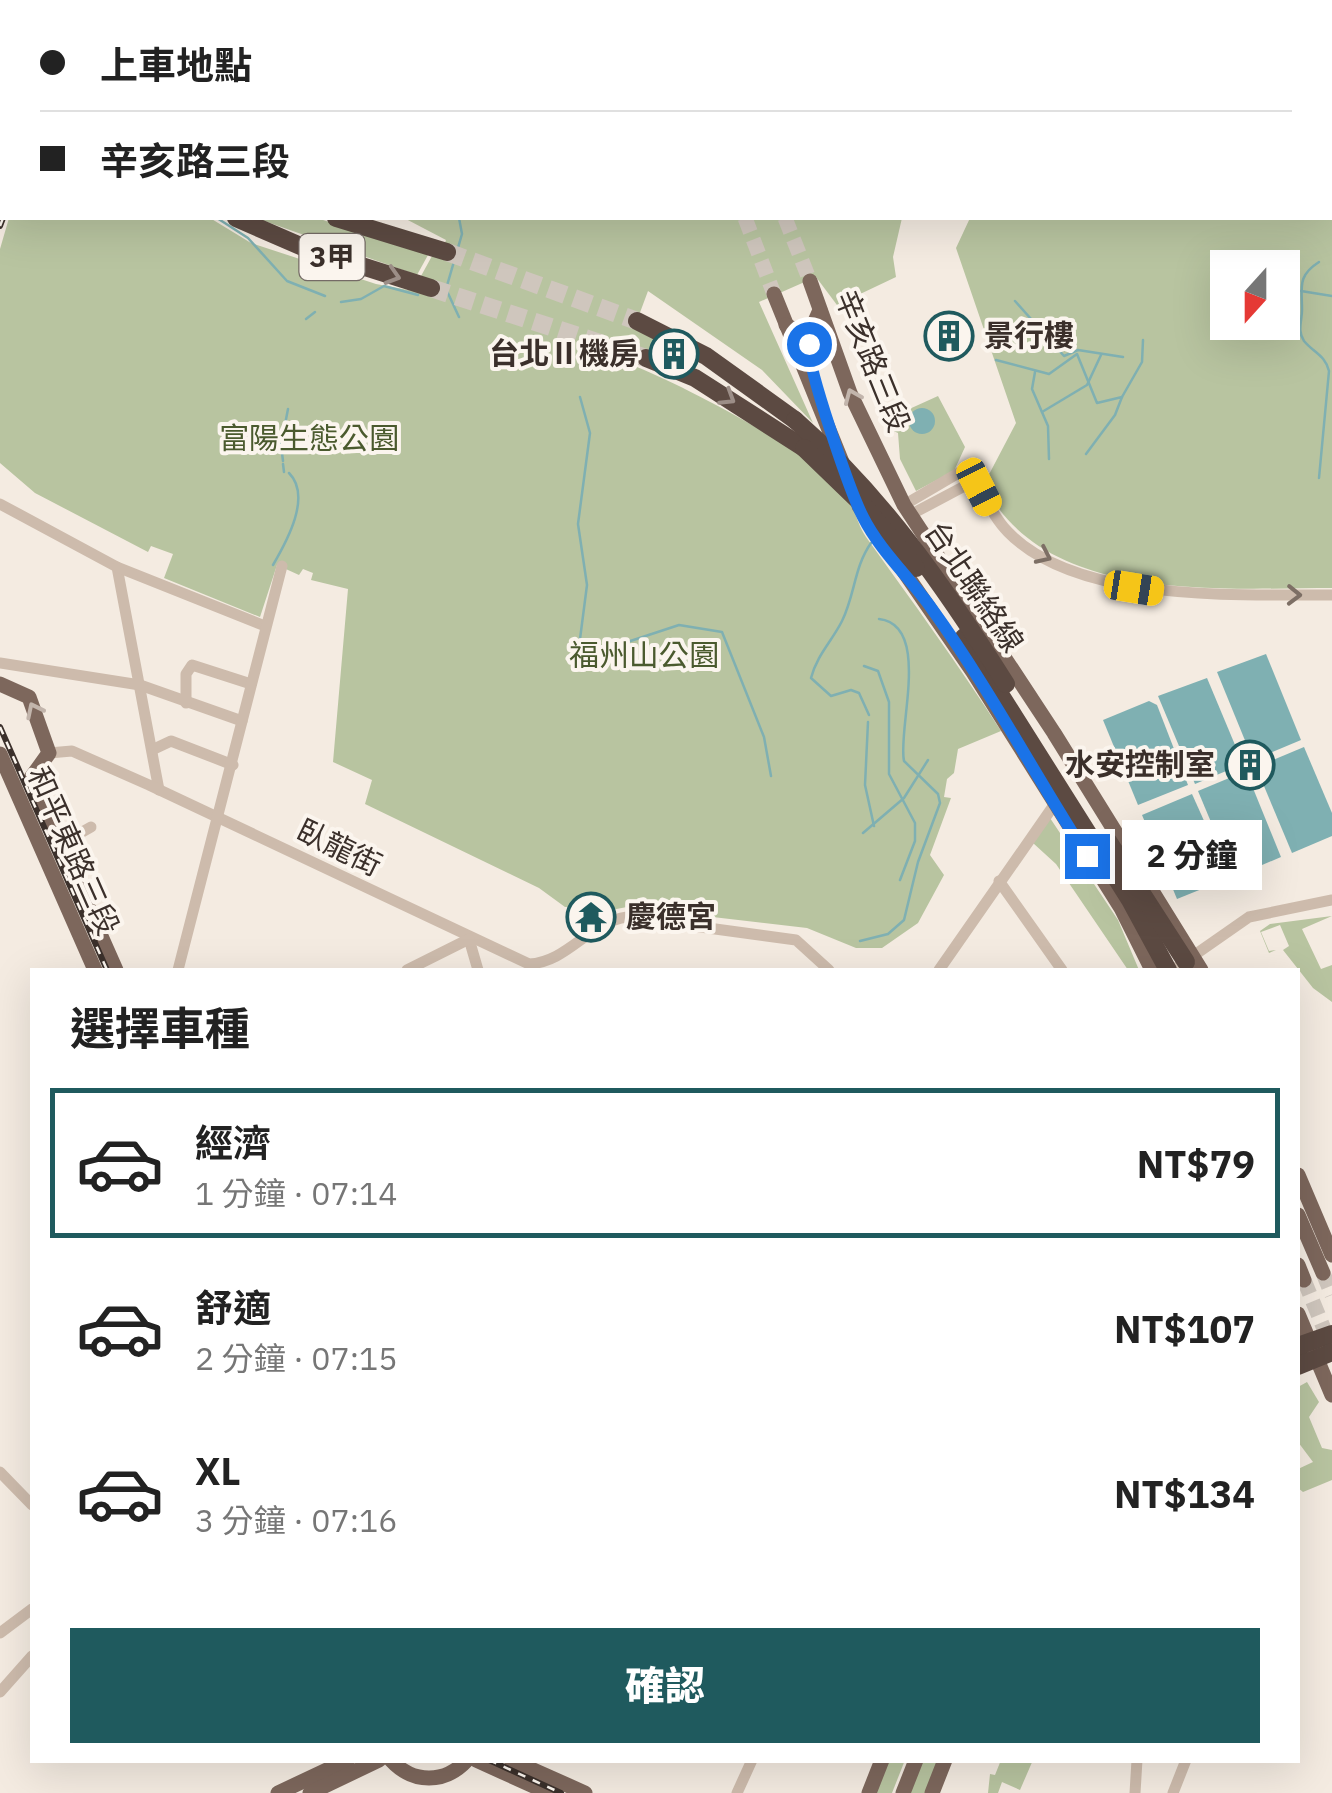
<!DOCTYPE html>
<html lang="zh-TW">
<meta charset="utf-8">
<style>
body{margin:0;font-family:"IBM Plex Sans","Noto Sans TC",sans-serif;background:#f6f6f6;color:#222;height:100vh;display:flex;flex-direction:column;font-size:38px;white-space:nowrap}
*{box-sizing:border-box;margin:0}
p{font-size:32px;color:#767676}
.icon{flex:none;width:55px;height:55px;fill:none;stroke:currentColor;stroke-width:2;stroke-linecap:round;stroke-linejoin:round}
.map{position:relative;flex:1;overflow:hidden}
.side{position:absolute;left:30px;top:968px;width:1270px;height:795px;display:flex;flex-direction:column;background:#fff;border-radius:0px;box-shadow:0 10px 40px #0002}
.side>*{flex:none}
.banner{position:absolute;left:0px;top:0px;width:1332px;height:220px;box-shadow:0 10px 40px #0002;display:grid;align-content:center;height:220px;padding:0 40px;background:#fff}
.needle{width:65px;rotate:201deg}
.fabs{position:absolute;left:1210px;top:250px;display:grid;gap:20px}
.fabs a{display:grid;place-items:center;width:90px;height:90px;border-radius:0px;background:#fff;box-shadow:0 10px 40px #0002;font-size:50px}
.end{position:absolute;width:45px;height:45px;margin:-22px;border:12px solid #1a73e8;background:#fff;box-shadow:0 0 0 5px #fff}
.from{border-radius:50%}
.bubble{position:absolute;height:70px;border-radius:0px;background:#fff;box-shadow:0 10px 40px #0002;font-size:32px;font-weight:800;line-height:70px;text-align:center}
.car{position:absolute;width:30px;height:60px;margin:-30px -15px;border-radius:12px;box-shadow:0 0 8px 2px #0007;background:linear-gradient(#f5c518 24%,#345 0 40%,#f5c518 0 76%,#345 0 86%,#f5c518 0)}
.banner b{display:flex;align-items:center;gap:35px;height:95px;font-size:38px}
.banner b+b{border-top:2px solid #e0e0e0}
.banner i{width:25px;height:25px;background:#222}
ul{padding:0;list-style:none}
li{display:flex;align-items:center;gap:30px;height:150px;margin:0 20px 15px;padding:0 20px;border:5px solid transparent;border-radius:0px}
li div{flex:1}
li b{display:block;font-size:38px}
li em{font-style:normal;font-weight:800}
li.selected{border-color:#1f5a5e}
li>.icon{width:90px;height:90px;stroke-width:1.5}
h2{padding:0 40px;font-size:45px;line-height:120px}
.primary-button{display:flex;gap:20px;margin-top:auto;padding:20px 40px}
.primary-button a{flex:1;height:115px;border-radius:0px;background:#1f5a5e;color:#fff;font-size:40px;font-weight:800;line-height:115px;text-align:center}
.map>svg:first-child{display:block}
.green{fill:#b8c4a0;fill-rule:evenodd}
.water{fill:#7fb0b2}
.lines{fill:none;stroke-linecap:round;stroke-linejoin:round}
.stream{stroke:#7fb0b2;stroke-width:2.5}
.major-tunnel{stroke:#cfc6bd;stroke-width:15;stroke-dasharray:15 8;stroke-linecap:butt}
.highway-tunnel{stroke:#cfc6bd;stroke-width:18;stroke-dasharray:18 9;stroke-linecap:butt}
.minor{stroke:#cdbbac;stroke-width:11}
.major{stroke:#7d675c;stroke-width:15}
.highway{stroke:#5c4a42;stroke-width:18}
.rail-casing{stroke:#3b302b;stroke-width:6}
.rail{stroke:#fbf5ee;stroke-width:2.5;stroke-dasharray:8;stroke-linecap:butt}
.highway-bridge{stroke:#5c4a42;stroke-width:18}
.oneway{stroke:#9c8e87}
.oneway2{stroke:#c2b5ac}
.oneway3{stroke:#7d6f65}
.route{stroke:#1a73e8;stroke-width:12}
.labels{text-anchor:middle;stroke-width:8;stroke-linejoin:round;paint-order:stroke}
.shield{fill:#fbf5ee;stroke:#756b66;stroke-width:2.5}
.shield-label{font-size:28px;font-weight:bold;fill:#3b302b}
.poi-label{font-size:30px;font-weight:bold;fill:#3b302b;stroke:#fbf5ee;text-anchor:start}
.street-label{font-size:30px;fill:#3b302b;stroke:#fbf5ee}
.park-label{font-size:30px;fill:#4a5a2e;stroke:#fbf5ee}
</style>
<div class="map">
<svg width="1332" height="1793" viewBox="0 0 1332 1793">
<rect width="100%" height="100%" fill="#f4ebe1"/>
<!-- green -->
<g class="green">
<path d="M189 0H1332V588C1218 588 1042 604 984 484L1016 423 956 248 970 218H1330V2ZM1228 268H1282V322H1228Z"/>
<path d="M0 21 2 25V216L0 215Z"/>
<path d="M9 218H210L251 243 376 284 430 294 421 276 432 256 440 258 446 240 404 218H902L893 257 896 277 837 305 816 277 759 302 813 423 762 370 648 291 635 326 690 355 692 364 688 367 635 349 632 365C681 384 817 454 846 495 855 508 857 524 866 537 912 601 958 664 1001 731L958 749 954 773 947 779 944 797 951 798 930 855 944 875 918 923 882 948H856L807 928 627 907 606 911 603 905 565 907 539 888 365 804 372 780 333 762 348 589 311 580 313 573 303 569 299 575 277 565 260 617 164 578 173 554 151 546 148 552 35 493 0 463V249Z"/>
<path d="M256 218H317L428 255 417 275Z"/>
<path d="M938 396 965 447 954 471 916 491 900 459 898 433 887 428 885 420Z"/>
<path d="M1050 818 1118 920 1139 970H1128L1056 864 1033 843Z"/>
<path d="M1332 916 1302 929 1321 969 1332 965V1002L1313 988 1283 950 1289 946 1280 925 1261 932 1269 951 1276 950 1269 953 1260 931 1270 924Z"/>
<path d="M1307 1382 1319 1402 1309 1417 1322 1448 1332 1450V1480L1303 1492 1298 1488V1469L1313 1462 1298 1442V1387Z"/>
<path d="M887 1760H905L892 1793H874Z"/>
<path d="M922 1760H939L926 1793H909Z"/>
<path d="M1001 1760H1033L1020 1790 1002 1782 998 1793H988L990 1774 995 1775Z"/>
</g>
<!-- water -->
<g class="water">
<circle cx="922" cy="421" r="13"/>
<path d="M1266 654 1301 740 1253 760 1217 672Z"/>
<path d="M1207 678 1243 764 1195 784 1158 696Z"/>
<path d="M1149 701 1157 705 1188 785 1138 805 1103 720Z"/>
<path d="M1304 747 1332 813V836L1292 853 1256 767Z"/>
<path d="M1246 771 1281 857 1234 877 1198 791Z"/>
<path d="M1192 794 1227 872 1224 880 1177 899 1142 815Z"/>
</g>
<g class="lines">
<!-- stream -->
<g class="stream">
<path d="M217 218 248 238 287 281 325 296"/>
<path d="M1319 262C1297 276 1302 287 1302 310 1302 321 1297 331 1304 341 1314 353 1325 355 1329 371L1319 478"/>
<path d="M1301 291 1332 296"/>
<path d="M1015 301 1064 356 1078 350 1123 357"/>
<path d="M341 302 361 299 384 286 418 295"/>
<path d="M459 317 446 289 462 234 459 218"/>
<path d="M306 319 315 312"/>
<path d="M1019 336 1035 326"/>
<path d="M996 360 1049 374 1077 354 1097 403 1122 397 1115 415 1086 454"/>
<path d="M1035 372 1032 389 1048 426 1049 459"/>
<path d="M580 397 590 433 578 524 587 585 580 639 600 651 679 625 722 632 764 737 771 776"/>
<path d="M1122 397 1142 362 1143 340"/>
<path d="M1042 412 1087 385 1101 355"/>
<path d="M283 461 281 445 288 409"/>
<path d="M283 464 284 472"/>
<path d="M273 565C287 541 312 496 289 473"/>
<path d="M864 666 878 671 889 702V774L915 823V841L900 880"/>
<path d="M869 715 859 693 851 690 831 696 811 678C817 655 832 641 842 621 855 595 854 567 871 543"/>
<path d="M868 722 865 785 874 826"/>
<path d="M863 833 904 798 928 760"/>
<path d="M860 941 888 934 904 920 918 862 940 803 938 794 904 761C897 730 932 625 879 619"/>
</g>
<!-- major-tunnel -->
<g class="major-tunnel">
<path d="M660 0 661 2"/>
<path d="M700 0 701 2"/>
<path d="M745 218 774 294"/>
<path d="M785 218 810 281"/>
<path d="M1323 1273 1332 1295"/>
<path d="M1304 1280 1331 1346"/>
</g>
<!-- highway-tunnel -->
<g class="highway-tunnel">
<path d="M447 252 637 321"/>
<path d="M431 288 646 358"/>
</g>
<!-- minor -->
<g class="minor">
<path d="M68 0 69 2"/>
<path d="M0 504 117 567 159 790"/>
<path d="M904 505 967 468C982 488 990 514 1008 532 1078 604 1239 594 1332 595"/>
<path d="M910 515 976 480"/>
<path d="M117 567 265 626"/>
<path d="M0 663 140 685 242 721"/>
<path d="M186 703V674L192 665 251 684"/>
<path d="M154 749 171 741 233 765"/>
<path d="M49 753 72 751 149 785 529 964C568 962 589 922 627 917L796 940 829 970"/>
<path d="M61 844 91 827"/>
<path d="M999 881 1062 970"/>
<path d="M469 939 478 970"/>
<path d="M178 970 282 566"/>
<path d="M407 970 469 939"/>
<path d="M939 970 1054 805"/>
<path d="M1173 970 1249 917 1332 900"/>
<path d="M0 1472 32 1505"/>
<path d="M0 1633 32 1609"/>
<path d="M0 1692 32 1656"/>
<path d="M737 1793 752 1760"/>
<path d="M1135 1793 1137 1760"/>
<path d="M1173 1793 1186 1760"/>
</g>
<!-- major -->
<g class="major">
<path d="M810 281 850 393 904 505 1054 733 1201 970"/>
<path d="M774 294 842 462"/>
<path d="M786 325 795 330 812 328 820 310"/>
<path d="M811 363 807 348 812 340 827 343 833 352"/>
<path d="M859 506 973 672 1121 908 1152 970"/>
<path d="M0 684 29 697 49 753 31 778 116 970"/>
<path d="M0 754 95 970"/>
<path d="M1298 1175 1332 1255"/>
<path d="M1298 1215 1323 1273"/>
<path d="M1298 1265 1304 1280"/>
<path d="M1298 1314 1332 1395"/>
<path d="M391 1760C413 1784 445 1784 467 1760"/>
<path d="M476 1760 549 1793"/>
<path d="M511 1760 585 1793"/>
<path d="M278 1793 348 1760"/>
<path d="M310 1793 379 1760"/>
<path d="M869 1793 882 1760"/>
<path d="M903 1793 916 1760"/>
<path d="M932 1793 945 1760"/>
</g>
<!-- highway -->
<g class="highway">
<path d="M3 0 4 2"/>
<path d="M25 0 26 2"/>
<path d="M236 218 305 248 431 288"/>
<path d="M336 218 447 252"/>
<path d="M637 321 706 356 795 420"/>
<path d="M646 358 695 378 804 448"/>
<path d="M964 637 1130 900 1168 970"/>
<path d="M1108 841 1186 962"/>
<path d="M1298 1356 1299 1355"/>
</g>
<!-- rail casing -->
<g class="rail-casing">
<g id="rail">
<path d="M0 226 3 218"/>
<path d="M0 727 107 970"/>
<path d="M489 1760 561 1793"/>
</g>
</g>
<!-- rail -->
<use href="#rail" class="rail"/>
<!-- highway-bridge -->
<g class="highway-bridge">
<path d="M795 420C882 496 944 586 1006 684"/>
<path d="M804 448 865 507 916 568"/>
<path d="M1298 1346 1332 1334"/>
<path d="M1298 1366 1332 1352"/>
</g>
</g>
<!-- one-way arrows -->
<defs><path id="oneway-chevron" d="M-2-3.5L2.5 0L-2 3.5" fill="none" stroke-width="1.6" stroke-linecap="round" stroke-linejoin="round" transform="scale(2.5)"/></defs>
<g class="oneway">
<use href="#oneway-chevron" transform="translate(393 276) rotate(17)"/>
<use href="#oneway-chevron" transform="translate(728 398) rotate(32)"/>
</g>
<g class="oneway2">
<use href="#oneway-chevron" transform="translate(852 396) rotate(-113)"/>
<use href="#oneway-chevron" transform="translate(34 710) rotate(-116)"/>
</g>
<g class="oneway3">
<use href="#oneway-chevron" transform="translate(1044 556) rotate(25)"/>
<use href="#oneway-chevron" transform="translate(1294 595) rotate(1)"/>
</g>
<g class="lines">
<!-- route -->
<path class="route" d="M809 344C805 362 851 494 863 517 880 551 911 579 932 609 989 688 1035 775 1087 856"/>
</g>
<!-- icons -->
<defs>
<g id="building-ring" transform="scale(2.5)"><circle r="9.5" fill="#fbf5ee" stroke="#1f5a5e" stroke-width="1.5"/><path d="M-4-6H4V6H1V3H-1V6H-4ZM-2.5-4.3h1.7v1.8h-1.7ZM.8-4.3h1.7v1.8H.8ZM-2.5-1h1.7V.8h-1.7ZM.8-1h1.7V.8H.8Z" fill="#1f5a5e"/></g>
<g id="temple-ring" transform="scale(2.5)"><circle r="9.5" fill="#fbf5ee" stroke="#1f5a5e" stroke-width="1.5"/><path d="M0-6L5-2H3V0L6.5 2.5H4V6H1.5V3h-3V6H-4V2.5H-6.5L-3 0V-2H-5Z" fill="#1f5a5e"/></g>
</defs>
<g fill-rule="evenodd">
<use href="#building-ring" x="949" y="336"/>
<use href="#building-ring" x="674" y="354"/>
<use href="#building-ring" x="1250" y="765"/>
<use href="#temple-ring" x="591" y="917"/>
</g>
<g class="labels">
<!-- shield labels -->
<rect class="shield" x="299.5" y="234" width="65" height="46" rx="8"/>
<g class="shield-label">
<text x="332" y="267">3甲</text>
</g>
<!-- poi labels -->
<g class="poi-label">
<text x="984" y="346">景行樓</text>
<text x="639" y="364" text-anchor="end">台北Ⅱ機房</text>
<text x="1215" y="775" text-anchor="end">水安控制室</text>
<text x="626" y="927">慶德宮</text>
</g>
<!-- street labels -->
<g class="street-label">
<text transform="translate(872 361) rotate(68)" y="10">辛亥路三段</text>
<text transform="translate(974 587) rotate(56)" y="10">台北聯絡線</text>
<text transform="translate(339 848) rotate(26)" y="10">臥龍街</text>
<text transform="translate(73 851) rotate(66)" y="10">和平東路三段</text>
</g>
<!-- park labels -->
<g class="park-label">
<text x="309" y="449">富陽生態公園</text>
<text x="644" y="666">福州山公園</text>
</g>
</g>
</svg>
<div class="fabs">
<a><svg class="needle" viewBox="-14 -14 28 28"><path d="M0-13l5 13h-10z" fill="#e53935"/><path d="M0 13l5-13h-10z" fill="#767676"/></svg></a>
</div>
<i class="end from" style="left:809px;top:344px"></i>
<i class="end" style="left:1087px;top:856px"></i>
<div class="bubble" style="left:1122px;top:820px;width:140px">2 分鐘</div>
<i class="car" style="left:979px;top:487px;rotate:153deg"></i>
<i class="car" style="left:1134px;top:588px;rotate:99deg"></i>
<div class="banner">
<b><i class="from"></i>上車地點</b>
<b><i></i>辛亥路三段</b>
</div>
<section class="side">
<h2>選擇車種</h2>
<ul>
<li class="selected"><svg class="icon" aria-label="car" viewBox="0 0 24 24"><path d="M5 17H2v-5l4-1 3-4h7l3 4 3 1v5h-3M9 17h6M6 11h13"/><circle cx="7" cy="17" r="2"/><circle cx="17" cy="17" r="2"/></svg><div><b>經濟</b><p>1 分鐘 · 07:14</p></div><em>NT$79</em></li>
<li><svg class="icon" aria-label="car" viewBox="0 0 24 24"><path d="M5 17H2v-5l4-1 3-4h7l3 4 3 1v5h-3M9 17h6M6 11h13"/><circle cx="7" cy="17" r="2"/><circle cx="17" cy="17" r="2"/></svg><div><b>舒適</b><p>2 分鐘 · 07:15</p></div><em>NT$107</em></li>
<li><svg class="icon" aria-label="car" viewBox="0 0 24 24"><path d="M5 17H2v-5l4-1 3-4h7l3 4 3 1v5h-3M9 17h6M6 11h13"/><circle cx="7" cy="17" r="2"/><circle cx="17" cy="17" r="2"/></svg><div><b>XL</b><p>3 分鐘 · 07:16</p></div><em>NT$134</em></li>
</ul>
<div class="primary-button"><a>確認</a></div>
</section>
</div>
